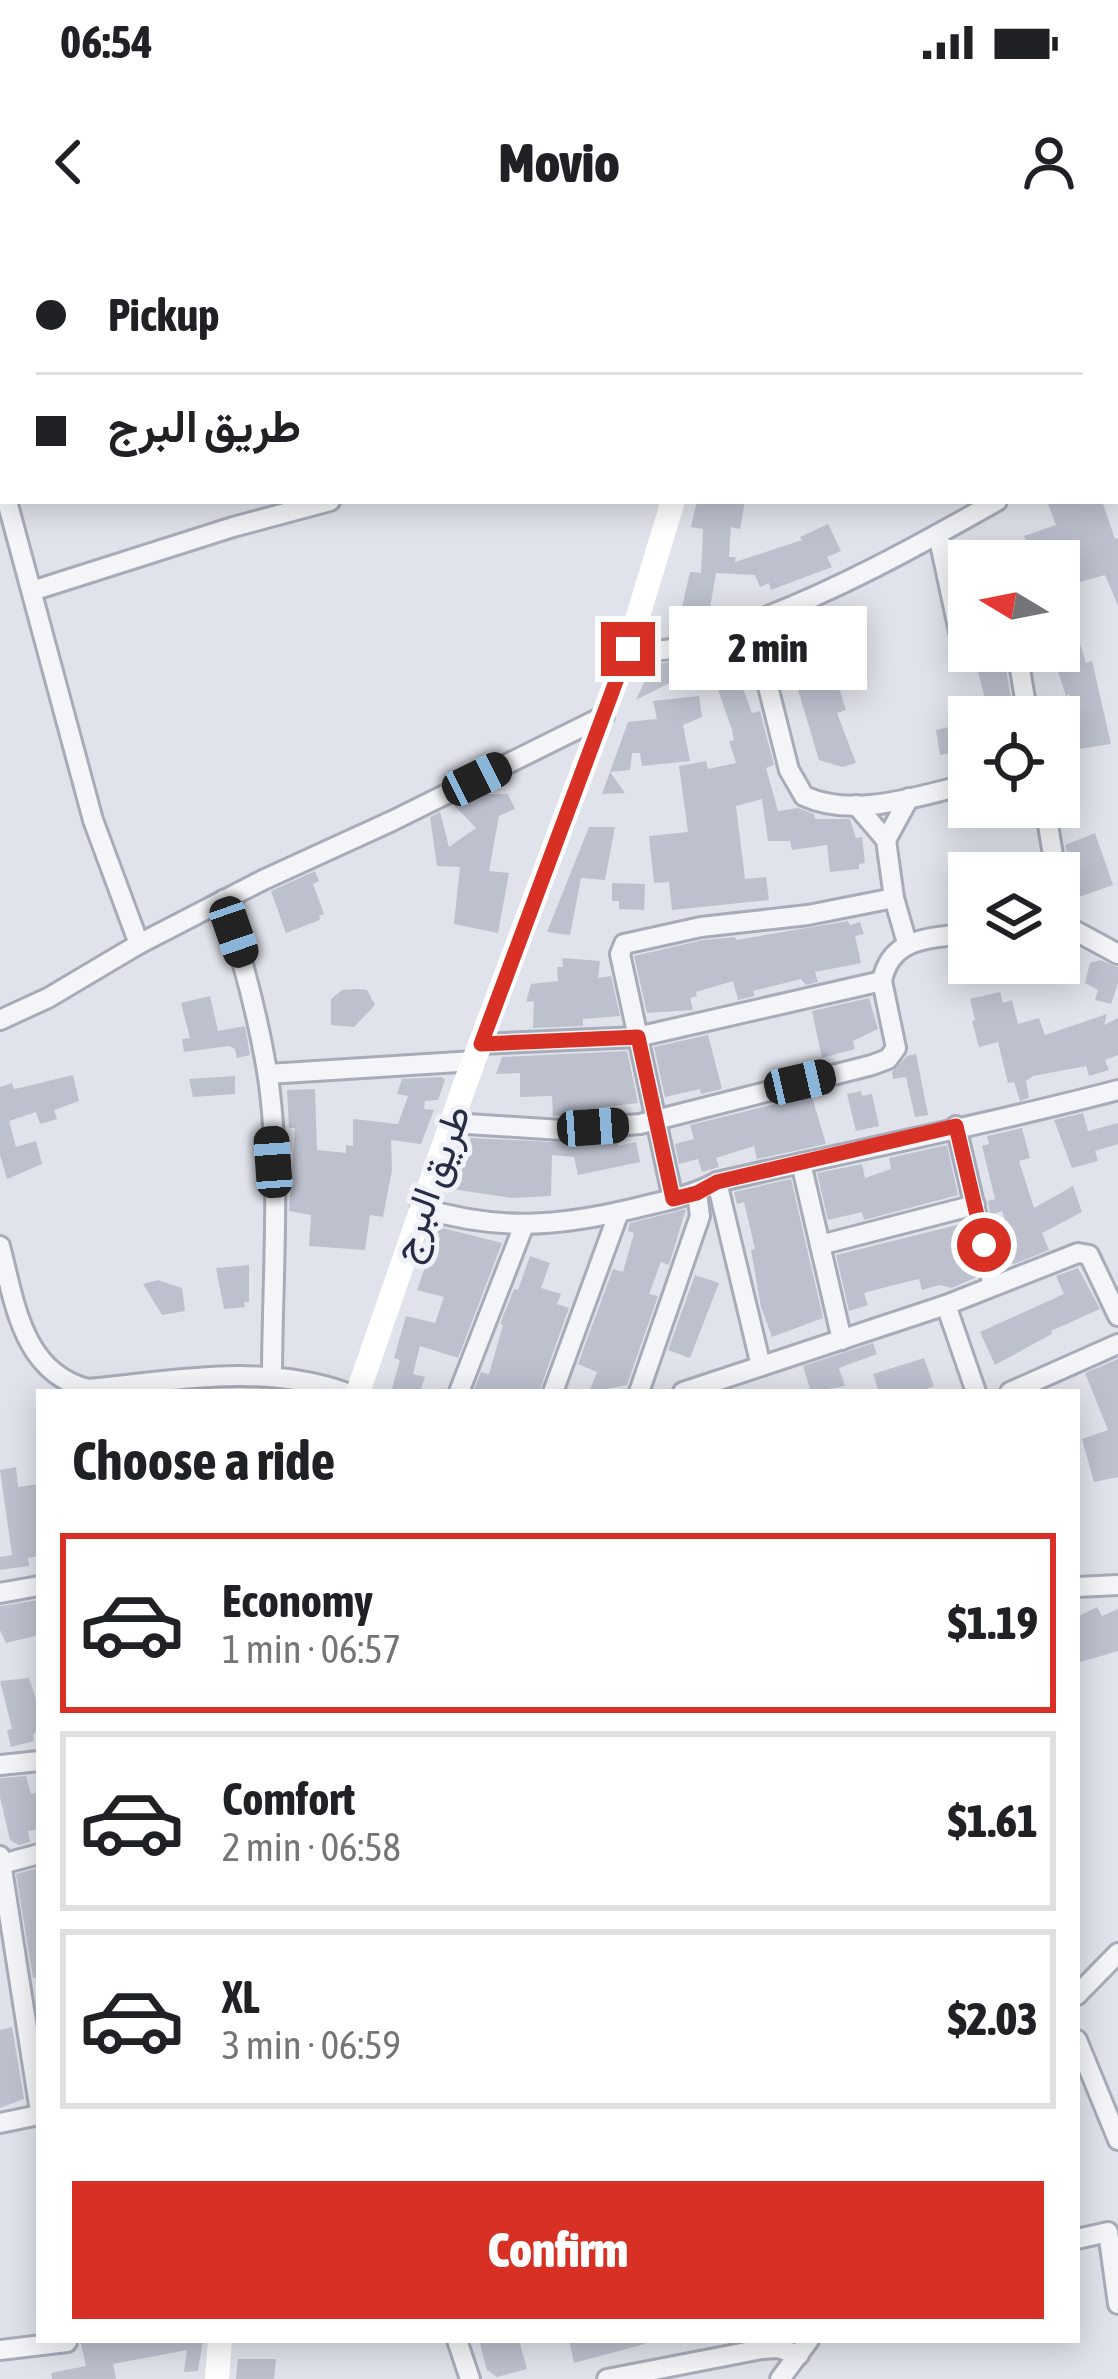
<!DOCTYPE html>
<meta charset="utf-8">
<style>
body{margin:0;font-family:"Asap Condensed",Vazirmatn,sans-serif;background:#f6f6f6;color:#202124;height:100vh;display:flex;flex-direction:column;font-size:45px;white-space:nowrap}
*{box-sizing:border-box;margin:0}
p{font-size:39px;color:#757577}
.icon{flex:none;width:66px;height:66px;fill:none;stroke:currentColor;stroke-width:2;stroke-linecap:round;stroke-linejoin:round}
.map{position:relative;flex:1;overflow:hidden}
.side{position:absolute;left:36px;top:1149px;width:1044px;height:954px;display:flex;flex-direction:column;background:#fff;border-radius:0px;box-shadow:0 6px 30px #0003}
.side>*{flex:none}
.top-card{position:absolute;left:0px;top:0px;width:1119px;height:264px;box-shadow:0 6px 30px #0003;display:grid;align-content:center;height:264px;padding:0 36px;background:#fff}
.needle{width:78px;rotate:280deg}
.tools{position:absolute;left:948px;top:300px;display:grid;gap:24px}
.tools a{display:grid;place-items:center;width:132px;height:132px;border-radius:0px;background:#fff;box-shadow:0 6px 30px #0003;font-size:60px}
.end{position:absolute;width:54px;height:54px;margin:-27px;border:15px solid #d93025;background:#fff;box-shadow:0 0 0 6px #fff}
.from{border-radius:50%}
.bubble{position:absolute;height:84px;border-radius:0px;background:#fff;box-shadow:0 6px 30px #0003;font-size:39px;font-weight:800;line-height:84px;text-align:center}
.car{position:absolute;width:36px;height:72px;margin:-36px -18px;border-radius:15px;box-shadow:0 0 9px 3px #0007;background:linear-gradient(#222 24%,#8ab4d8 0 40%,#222 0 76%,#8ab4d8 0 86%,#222 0)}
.top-card b{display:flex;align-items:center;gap:42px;height:114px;font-size:45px}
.top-card b+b{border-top:3px solid #e0e0e0}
.top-card i{width:30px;height:30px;background:#202124}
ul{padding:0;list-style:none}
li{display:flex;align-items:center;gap:36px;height:180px;margin:0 24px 18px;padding:0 12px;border:6px solid #e0e0e0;border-radius:0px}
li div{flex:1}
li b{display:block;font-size:45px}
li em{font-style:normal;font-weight:800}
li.selected{border-color:#d93025}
li>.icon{width:108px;height:108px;stroke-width:1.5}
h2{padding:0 36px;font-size:54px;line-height:144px}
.action{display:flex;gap:24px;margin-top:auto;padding:24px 36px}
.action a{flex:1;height:138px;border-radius:0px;background:#d93025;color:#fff;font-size:48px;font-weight:800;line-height:138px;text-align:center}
.status{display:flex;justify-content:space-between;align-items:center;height:84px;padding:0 60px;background:#fff;direction:ltr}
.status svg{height:33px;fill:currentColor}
header{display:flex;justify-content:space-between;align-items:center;height:156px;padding:0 36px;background:#fff;font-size:54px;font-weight:800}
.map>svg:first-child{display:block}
.building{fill:#bdc1ce}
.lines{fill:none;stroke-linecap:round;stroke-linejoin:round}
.street-casing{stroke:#a8acb9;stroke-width:24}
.street{stroke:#f4f5f8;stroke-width:18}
.secondary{stroke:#fff;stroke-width:24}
.route{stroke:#d93025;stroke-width:15}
.labels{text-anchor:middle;stroke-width:10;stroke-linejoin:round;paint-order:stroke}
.street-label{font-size:39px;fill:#272d44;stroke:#f0f2f8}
</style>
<div class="status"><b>06:54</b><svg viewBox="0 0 49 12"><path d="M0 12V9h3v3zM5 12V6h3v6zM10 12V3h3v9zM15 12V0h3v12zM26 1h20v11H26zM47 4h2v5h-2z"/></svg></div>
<header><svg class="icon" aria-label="back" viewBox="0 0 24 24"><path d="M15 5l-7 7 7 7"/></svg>Movio<svg class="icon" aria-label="person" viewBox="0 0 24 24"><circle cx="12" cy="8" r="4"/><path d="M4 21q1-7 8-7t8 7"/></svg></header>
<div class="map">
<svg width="1118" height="2139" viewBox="0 0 1118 2139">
<rect width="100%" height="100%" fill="#e0e3eb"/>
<!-- building -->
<g class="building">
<path d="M697 261H745L740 289 731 287 729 317H736L735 322 802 300 800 297 828 284 841 311 827 317 832 327 771 350 769 343 760 347 755 335 716 333 710 368 680 376 690 332 701 333 703 289 691 287Z"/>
<path d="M1047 261H1102L1115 299 1118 298V366L1105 335 1059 348V321H1033L1024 296 1056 285Z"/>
<path d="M1059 369 1075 406 1080 404 1086 423 1092 421 1111 504 1079 509 1074 483 1080 482 1069 454 1066 456 1052 413 1059 411Z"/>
<path d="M796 379 797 383 808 379 822 429 826 428 830 444 837 442 846 470 837 473 856 523 842 527 819 520 779 386Z"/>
<path d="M989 417 992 432 1006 428 1014 477H990L975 421Z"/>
<path d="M676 422 683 436 636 460 652 424Z"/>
<path d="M736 430 752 473 760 471 774 525 766 528 778 571 798 568 814 574 815 579H850L856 598 862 597 865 623 859 624V629L830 632 827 605 792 610 790 601H768L762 559 736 566 745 639 766 637 769 660 672 670 669 642 654 643 649 596 688 592 679 526 706 521 708 529 736 523 729 501 734 500 732 490 714 438Z"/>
<path d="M699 456 702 477 683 485 690 521 642 526 640 513H632L630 530 610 532 625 553 602 554 628 482 657 479 653 461Z"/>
<path d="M965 483 969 510 940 515 936 490Z"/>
<path d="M484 554H508L515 569 499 576 489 631 509 633 498 693 454 684 460 627 437 626 430 577 440 572 449 607 476 588 454 565Z"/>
<path d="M589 587H615L605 640 581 638 570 695 547 692Z"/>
<path d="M1095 593 1113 645 1079 657 1065 605Z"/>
<path d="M315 631 319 641 313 644 324 674 319 676 320 680 286 693 271 651Z"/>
<path d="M612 643 645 644 644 670 619 669V661H612Z"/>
<path d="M848 681 850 685 860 682 864 694 855 696 861 723 815 732 818 742 806 745 801 739 753 751 755 756 738 760 733 741 696 752 697 756 690 758 693 770 647 773 634 716 703 700 735 697 736 700Z"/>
<path d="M562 718 600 721 598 738 611 736 620 776 583 779V786L533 788 534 761 526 762 531 744 558 741 557 727H563Z"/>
<path d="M1100 720 1118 727V743L1111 764 1095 760 1098 750 1085 743 1090 723Z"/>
<path d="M359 749 367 750 375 765 354 787 331 785V759L342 750Z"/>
<path d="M1000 752 1003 763 1012 760 1018 784 1039 778 1045 795 1107 774 1104 785 1118 778V815L1105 820 1109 830 1089 836 1086 826 1033 836 1026 841 1029 858 1020 861 1014 842 1008 843 998 802 979 807 972 781 975 780 970 759Z"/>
<path d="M210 756 218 791 245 786 250 815 237 818 235 809 229 806 184 812 182 799 190 798 181 763Z"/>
<path d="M869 758 878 789 853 801 855 809 822 818 812 771Z"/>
<path d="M708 795 722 849 701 854 700 849 665 857 654 807Z"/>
<path d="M627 811 638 863 574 871V875L553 876 552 856 520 857V833L496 834 502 817Z"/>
<path d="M916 814 928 875 915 877 906 837 893 839 892 832 907 816Z"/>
<path d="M73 835 79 861 54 870 57 879 40 884 36 872 9 881 16 907 36 901 42 924 7 939 0 915V847L12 843 14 849 19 848Z"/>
<path d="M235 836V854L193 857 189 839Z"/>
<path d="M442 837 445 840 438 860 425 861 424 869 434 870 421 904 391 900 392 930 383 977 370 975 365 1010 309 1006 311 975 289 971 295 888H289L287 850 315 849 317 910 346 913V905L353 906V879L398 884 408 856 397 854 402 839Z"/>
<path d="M861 851 862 856 872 854 879 886 856 891 847 854Z"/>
<path d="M819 853 812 857 826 904 757 919 754 906 716 918 719 927 702 932 698 919 679 924 675 904 694 899 690 885Z"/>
<path d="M1083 873 1088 891 1118 883V904L1095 911 1098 921 1072 928 1054 880Z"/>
<path d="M1022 888 1030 918 1019 921 1034 968 1073 946 1082 972 1042 993 1049 1010 1014 1024 1001 1020 998 1009 1012 1003 1002 971 990 975 988 961 995 959 982 906 989 904 987 896Z"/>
<path d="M471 898 572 903V907L593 901H598L599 905 617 902 618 906 636 902 640 922 578 935 574 917 552 915 551 956 512 958 452 949Z"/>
<path d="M947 905 958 955 864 980 862 972 828 980 817 933 862 924 865 938 891 929 889 918Z"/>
<path d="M791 939 823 1078 772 1097 761 1067 751 1010 755 1009 744 962 737 964 734 952Z"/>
<path d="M686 969 669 1025 661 1022 649 1054 658 1056 627 1145 589 1152 597 1132 578 1124 613 1029 623 1032 634 993 628 991 630 983Z"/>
<path d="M965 983 977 1037 952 1048 939 1045 922 1050 919 1039 890 1046 864 1053 868 1065 849 1071 836 1015Z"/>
<path d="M439 987 502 1003 458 1118 420 1106 413 1134 425 1137 420 1152H391L400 1120 394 1118 406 1076 435 1083 444 1057 417 1050Z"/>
<path d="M530 1016 550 1023 541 1048 561 1054 557 1064 569 1068 539 1152H473L481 1132 489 1134 503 1085 500 1084 514 1049 518 1050Z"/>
<path d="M249 1025V1062H244L245 1067 224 1069 216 1028Z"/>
<path d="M1078 1028 1100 1069 1051 1091 1052 1094 995 1125 980 1092 1064 1054 1056 1036Z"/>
<path d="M695 1035 719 1043 690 1118 668 1110Z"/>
<path d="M158 1040 182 1048 185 1071 162 1075 143 1044Z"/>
<path d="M873 1103 877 1114 839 1128 845 1146 811 1152 803 1126Z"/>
<path d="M924 1118 934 1146 919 1152H879L873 1134Z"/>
<path d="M1118 1119V1237L1094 1242 1082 1199 1108 1190 1085 1133Z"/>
<path d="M16 1227 18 1247 39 1244V1316L28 1318 29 1326 0 1330V1317L12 1315 0 1230Z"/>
<path d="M39 1360V1395L6 1403 0 1390V1366Z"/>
<path d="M1097 1367 1102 1376 1118 1369V1411L1077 1423V1377Z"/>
<path d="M29 1438 39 1469V1488L33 1495 34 1501 11 1507 7 1490 12 1489 0 1441Z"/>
<path d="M26 1536 31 1554 39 1552V1589L28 1591 30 1602 19 1605 10 1600 0 1557V1538Z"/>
<path d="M39 1628V1737L33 1738 16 1634Z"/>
<path d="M12 1787 24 1859 0 1868V1790Z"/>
<path d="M80 2100H203L198 2131 184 2132 187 2110 113 2124 116 2139H52L51 2133 86 2126Z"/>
<path d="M479 2100H519L527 2129 497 2137 487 2130Z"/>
<path d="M569 2100H645V2104L574 2123Z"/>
<path d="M238 2119H276L274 2139H236Z"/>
</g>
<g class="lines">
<!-- street casing -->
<g class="street-casing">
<g id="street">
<path d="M335 0 336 3"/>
<path d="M522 0V3"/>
<path d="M952 0 955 3"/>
<path d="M9 3 14 0"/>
<path d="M404 3 417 0"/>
<path d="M1116 208 1118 207"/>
<path d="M0 237 3 247"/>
<path d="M7 261 93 580 139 704"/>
<path d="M938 294 959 392 969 400"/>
<path d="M32 351 233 287 330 261"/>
<path d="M752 383 789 530 804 556C854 579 918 556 969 544"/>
<path d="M628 409C672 416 705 400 745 385 834 352 914 308 997 261"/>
<path d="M1017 411 1028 477"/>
<path d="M856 565 886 600 894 658 907 703"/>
<path d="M1045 567 1056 633"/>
<path d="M886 600 909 558"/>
<path d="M1059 652 1064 683"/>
<path d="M223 660C242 716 257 772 267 831 282 923 272 1042 272 1137"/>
<path d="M1059 682 1118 714"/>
<path d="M882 741C891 696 930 699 969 693"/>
<path d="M0 780 48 758 139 704 263 640 392 581 604 476"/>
<path d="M268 834 474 821"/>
<path d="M452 883 561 890 640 884 872 825 888 819 896 808 882 741 637 797 481 804"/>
<path d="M956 886 993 1046"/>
<path d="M801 923 842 1100"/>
<path d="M717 942 761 1126"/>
<path d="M673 959 620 714 624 704 701 687 808 675 894 658"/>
<path d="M421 968C499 991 557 987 636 968 664 961 692 956 717 942 851 911 986 885 1118 850"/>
<path d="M820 1005 975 965"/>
<path d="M0 1006C15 1063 22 1132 88 1149 172 1141 262 1123 344 1152"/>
<path d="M946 1065 976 1152"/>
<path d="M459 1152 524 985"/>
<path d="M553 1152 619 972"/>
<path d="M639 1152 700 976 697 953"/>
<path d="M683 1152 946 1065 1078 1013 1089 1015 1118 1076"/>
<path d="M1010 1152 1118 1104"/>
<path d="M1077 1347 1118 1345"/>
<path d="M0 1353 39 1346"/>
<path d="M0 1525 39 1521"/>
<path d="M0 1616 39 1865"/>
<path d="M2 1624 39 1614"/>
<path d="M1077 1755 1118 1713"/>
<path d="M1077 1800 1118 1900"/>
<path d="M0 1883 39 1875"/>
<path d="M1077 1999 1108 1992 1118 2064"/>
<path d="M457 2100 470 2139"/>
<path d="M0 2110 67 2102"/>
<path d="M607 2139 762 2109 778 2108 799 2115"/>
<path d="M780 2139 809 2100"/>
</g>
</g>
<!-- street -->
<use href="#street" class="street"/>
<!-- secondary -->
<g class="secondary">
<path d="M713 3V0"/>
<path d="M358 1152 464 847 628 409 673 261"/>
<path d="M217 2139 220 2100"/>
</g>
</g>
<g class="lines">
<!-- route -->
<path class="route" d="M628 409 481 804 638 797 673 959 697 953 717 942 956 886 984 1005"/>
</g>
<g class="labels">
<!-- street labels -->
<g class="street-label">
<text transform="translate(430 943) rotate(-70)" y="14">طريق البرج</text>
</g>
</g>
</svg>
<div class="tools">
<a><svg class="needle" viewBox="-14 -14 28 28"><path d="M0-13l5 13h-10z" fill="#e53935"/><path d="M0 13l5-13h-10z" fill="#757577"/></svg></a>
<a><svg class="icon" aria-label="locate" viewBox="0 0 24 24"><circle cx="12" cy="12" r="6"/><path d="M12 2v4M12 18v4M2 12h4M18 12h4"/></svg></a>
<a><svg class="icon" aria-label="layers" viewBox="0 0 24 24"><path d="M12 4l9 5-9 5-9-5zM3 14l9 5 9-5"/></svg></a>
</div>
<i class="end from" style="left:984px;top:1005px"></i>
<i class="end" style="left:628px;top:409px"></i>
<div class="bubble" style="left:669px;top:366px;width:198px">2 min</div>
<i class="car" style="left:477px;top:539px;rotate:64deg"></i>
<i class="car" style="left:234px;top:692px;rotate:161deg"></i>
<i class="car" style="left:800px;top:842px;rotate:77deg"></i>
<i class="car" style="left:593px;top:887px;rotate:86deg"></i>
<i class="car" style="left:273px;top:922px;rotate:356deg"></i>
<div class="top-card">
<b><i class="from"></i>Pickup</b>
<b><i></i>طريق البرج</b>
</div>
<section class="side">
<h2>Choose a ride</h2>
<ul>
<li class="selected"><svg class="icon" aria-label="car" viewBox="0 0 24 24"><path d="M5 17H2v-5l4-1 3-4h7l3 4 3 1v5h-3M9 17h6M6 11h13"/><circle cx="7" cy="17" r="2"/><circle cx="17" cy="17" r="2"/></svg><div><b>Economy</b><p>1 min · 06:57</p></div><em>$1.19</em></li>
<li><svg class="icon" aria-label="car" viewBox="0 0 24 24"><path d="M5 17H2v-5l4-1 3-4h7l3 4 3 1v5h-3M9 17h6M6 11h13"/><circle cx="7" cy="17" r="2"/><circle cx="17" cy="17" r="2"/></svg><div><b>Comfort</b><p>2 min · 06:58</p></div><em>$1.61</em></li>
<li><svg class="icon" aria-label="car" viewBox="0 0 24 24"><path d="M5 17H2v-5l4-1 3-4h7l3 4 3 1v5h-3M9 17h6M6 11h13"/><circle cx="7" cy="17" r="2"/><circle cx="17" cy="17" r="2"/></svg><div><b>XL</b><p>3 min · 06:59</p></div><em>$2.03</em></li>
</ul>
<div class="action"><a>Confirm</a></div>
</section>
</div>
